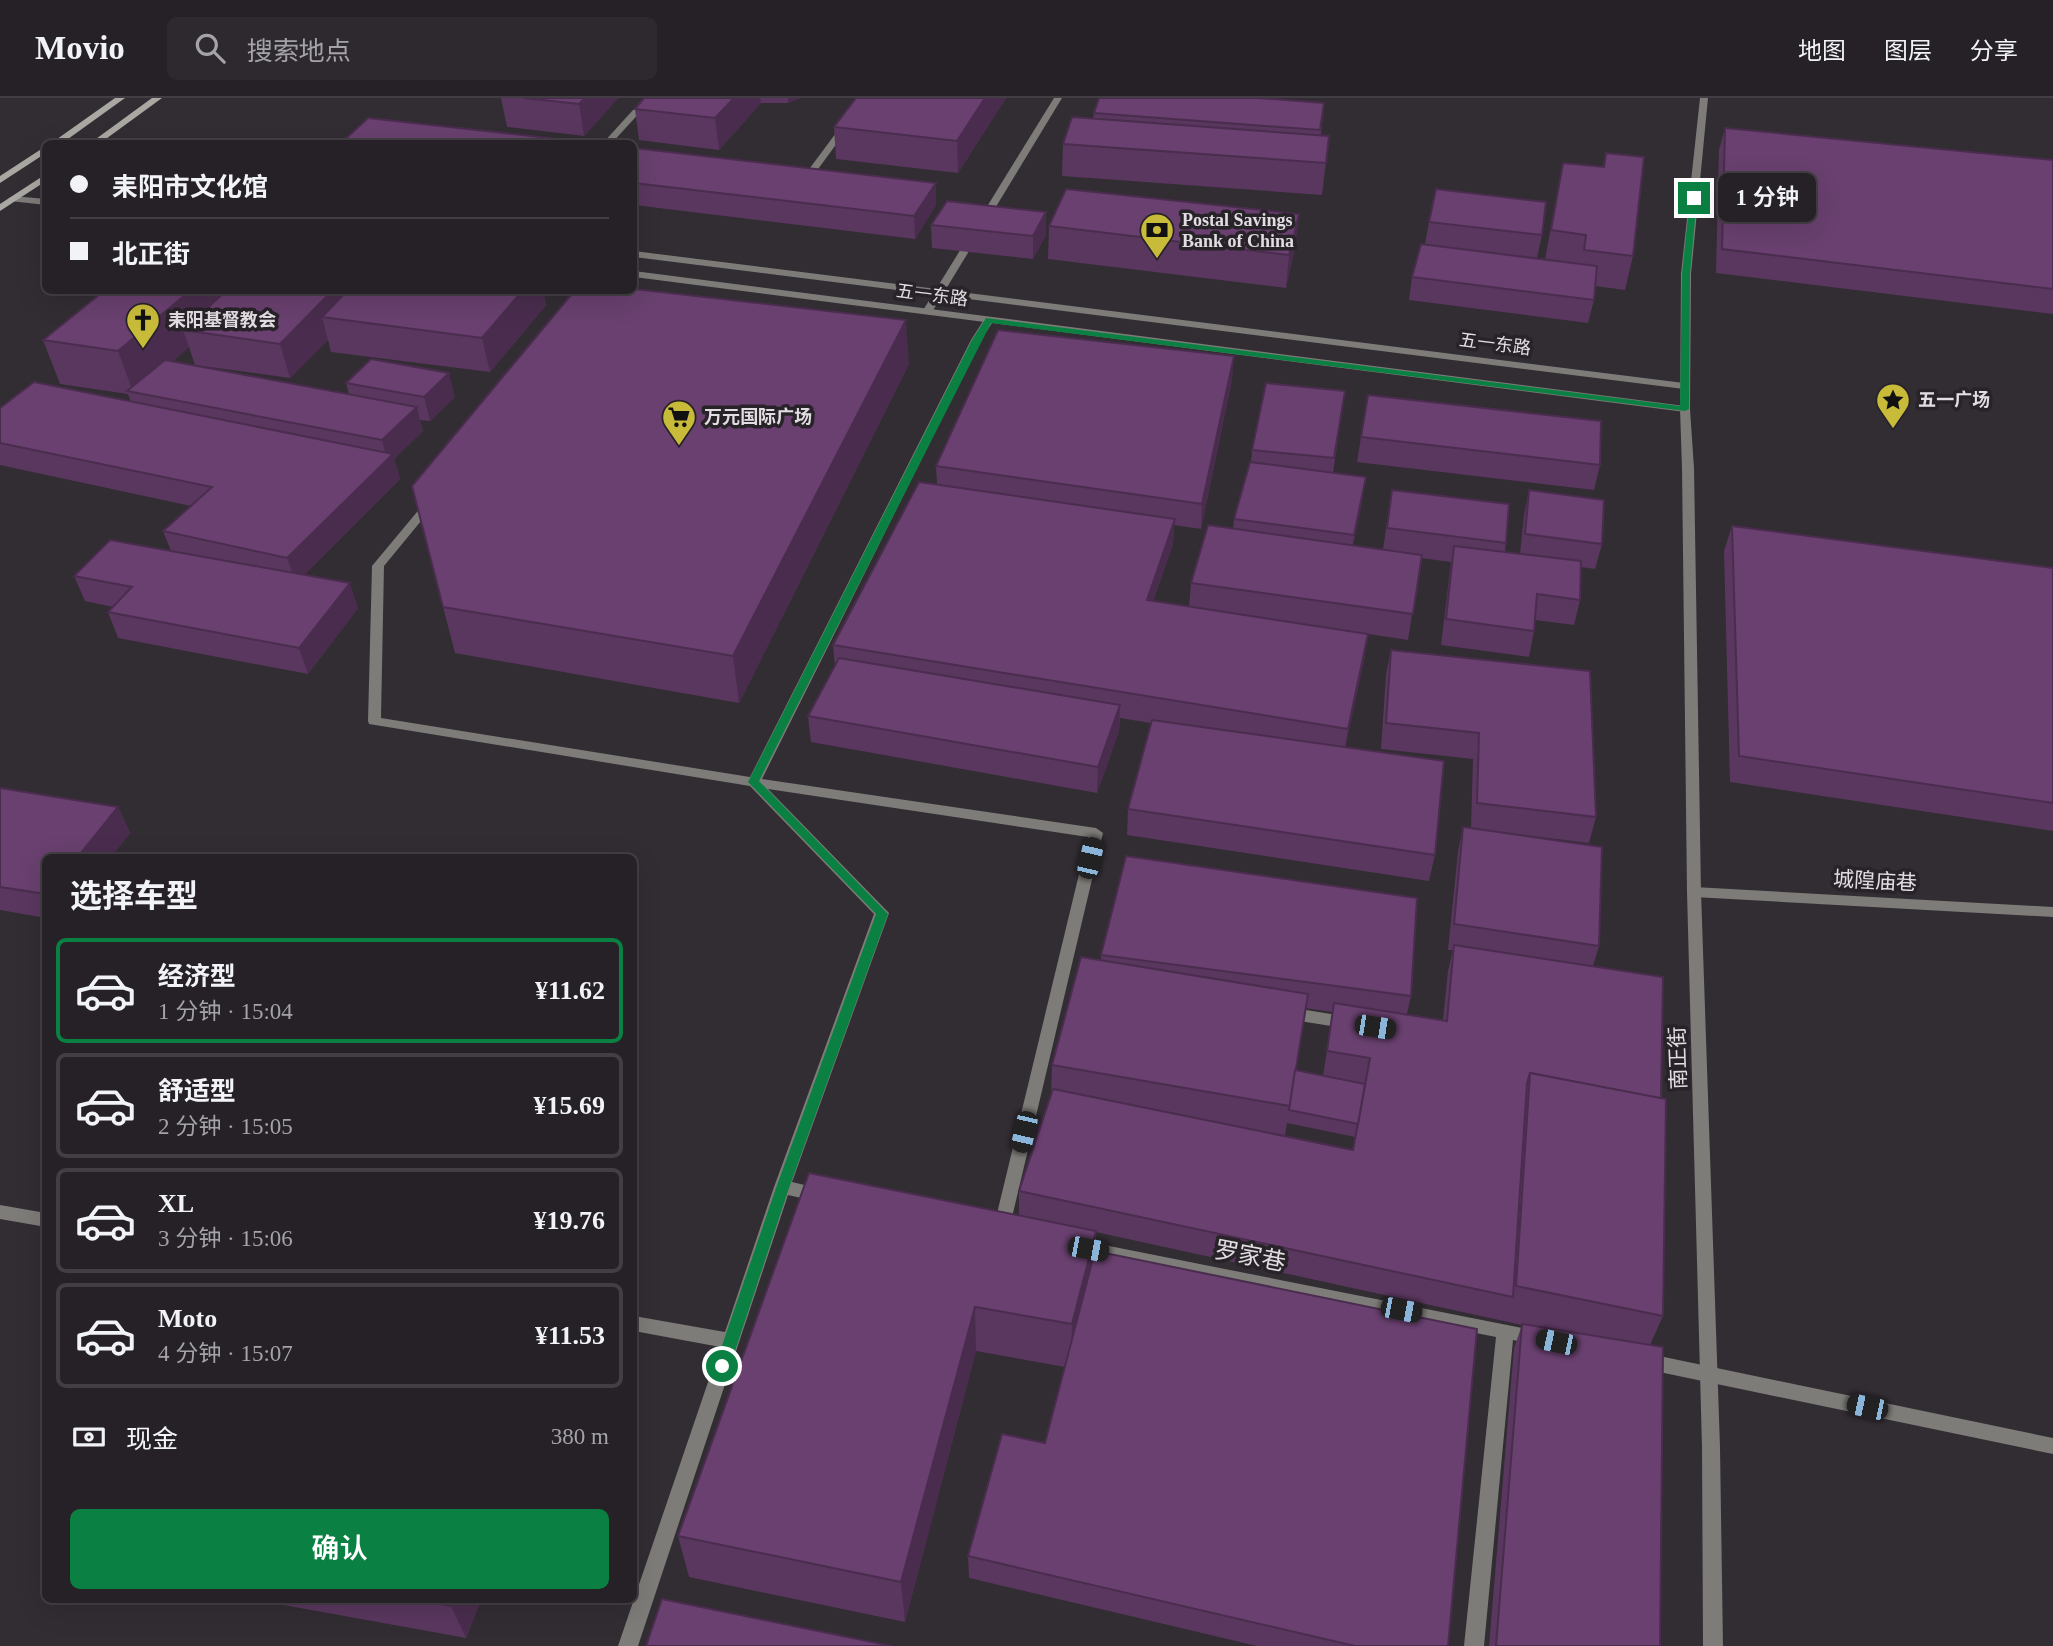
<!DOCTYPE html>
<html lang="zh">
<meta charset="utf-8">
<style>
body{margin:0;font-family:"Times New Roman","Noto Sans SC",serif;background:#2e292e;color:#f1f3f6;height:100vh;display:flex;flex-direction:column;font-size:26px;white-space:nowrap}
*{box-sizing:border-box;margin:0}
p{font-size:23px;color:#a4a3a7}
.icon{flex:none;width:38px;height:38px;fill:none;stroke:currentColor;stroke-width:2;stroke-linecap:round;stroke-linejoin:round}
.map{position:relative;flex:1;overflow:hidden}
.side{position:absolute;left:42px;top:756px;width:595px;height:749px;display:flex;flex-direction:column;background:#262126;border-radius:10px;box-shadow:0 7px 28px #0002,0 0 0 2px #423e43}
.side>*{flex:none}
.banner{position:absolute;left:42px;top:42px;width:595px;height:154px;border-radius:10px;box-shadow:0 7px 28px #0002,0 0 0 2px #423e43;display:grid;align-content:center;height:154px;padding:0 28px;background:#262126}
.end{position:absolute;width:32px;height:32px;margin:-16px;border:9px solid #0b8043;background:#fff;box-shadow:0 0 0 4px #fff}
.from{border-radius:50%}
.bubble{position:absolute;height:49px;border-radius:10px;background:#262126;box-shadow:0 7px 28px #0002,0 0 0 2px #423e43;font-size:23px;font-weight:600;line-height:49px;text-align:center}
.car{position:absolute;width:21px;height:42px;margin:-21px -10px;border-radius:9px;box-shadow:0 0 5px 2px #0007;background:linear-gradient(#222 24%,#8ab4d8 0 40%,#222 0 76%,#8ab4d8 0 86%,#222 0)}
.banner b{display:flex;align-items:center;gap:24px;height:66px;font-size:26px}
.banner b+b{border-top:2px solid #423e43}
.banner i{width:18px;height:18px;background:#f1f3f6}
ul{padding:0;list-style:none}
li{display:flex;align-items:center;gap:21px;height:105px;margin:0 14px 10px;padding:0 14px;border:4px solid #423e43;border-radius:10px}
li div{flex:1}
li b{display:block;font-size:26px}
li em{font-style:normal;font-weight:600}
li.active{border-color:#0b8043}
li>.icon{width:63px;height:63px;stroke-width:1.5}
h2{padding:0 28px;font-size:32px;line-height:84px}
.pay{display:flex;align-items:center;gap:18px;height:77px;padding:0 28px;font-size:26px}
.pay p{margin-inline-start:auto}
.primary-button{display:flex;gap:14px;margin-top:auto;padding:14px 28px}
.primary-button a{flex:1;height:80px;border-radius:10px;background:#0b8043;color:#fff;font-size:28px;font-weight:600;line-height:80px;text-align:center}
header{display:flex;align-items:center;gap:42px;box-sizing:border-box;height:98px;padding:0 35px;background:#262126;border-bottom:2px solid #423e43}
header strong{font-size:33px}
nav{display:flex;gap:38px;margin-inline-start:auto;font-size:24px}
.search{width:490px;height:63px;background:#2e292e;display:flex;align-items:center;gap:18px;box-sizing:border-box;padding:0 24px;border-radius:10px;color:#a4a3a7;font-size:26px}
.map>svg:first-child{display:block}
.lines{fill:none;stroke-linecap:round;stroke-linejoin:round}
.service{fill:#7d7c78;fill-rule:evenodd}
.pedestrian{fill:#7d7c78;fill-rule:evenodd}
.minor{fill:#7d7c78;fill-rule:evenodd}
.tertiary{fill:#7d7c78;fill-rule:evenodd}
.secondary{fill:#a9a8a2;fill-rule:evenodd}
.wall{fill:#5a375f;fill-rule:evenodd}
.shaded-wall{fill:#4a2d4e}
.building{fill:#69406f;stroke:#4a2d4e;stroke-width:2}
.route{fill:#0b8043}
.labels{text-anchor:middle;stroke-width:7;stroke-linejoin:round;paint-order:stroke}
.far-poi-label{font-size:18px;font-weight:bold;fill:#e1dde1;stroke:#282329;text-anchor:start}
.far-street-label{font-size:18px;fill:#e1dde1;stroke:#282329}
.street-label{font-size:21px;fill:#e1dde1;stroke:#282329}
.near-street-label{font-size:24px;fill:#e1dde1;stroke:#282329}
</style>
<header>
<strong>Movio</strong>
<div class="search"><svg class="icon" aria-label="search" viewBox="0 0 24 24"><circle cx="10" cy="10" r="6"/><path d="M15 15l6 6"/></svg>搜索地点</div>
<nav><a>地图</a><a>图层</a><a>分享</a></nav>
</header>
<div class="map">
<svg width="2053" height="1548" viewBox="0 0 2053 1548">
<rect width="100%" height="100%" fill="#322c33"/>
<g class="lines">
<!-- service -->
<g class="service">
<path d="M989 219 994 222 981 242 762 681 1096 730 1103 735 1009 1132 1007 1137 1001 1139 995 1137 993 1132 1088 739 768 691 889 815 792 1084 825 1092 827 1097 825 1102 819 1104 788 1097 638 1548H618L720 1249 634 1233V1218L725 1234 774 1089 874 816 750 688 369 626 368 623 372 468 427 402H435V406L384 468 381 620 750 679 971 242 985 220Z"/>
<path d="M1694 789 2053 809V819L1694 799 1687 794Z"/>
<path d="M1287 909 1350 919 1355 921 1358 925 1355 929 1350 931 1287 921 1282 919 1279 915 1282 911Z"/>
<path d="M0 1107 46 1115V1129L0 1121Z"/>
<path d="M1079 1142 1542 1234 1545 1239 1542 1244 1536 1247 1513 1242 1484 1548H1464L1496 1239 1079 1156 1073 1154 1071 1149 1073 1144Z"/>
<path d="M1645 1255 2053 1340V1356L1645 1271 1639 1268 1636 1263 1639 1258Z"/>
</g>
<!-- pedestrian -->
<path class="pedestrian" d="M1688 367 1694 370 1701 794 1720 1349 1723 1548H1703L1702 1349 1687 794 1682 370Z"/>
<!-- minor -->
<g class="minor">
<path d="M644 0H653L611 46H602Z"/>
<path d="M862 0H870L813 78H807V74Z"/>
<path d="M1054 0H1062L932 214 923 216 922 214Z"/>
<path d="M1700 0H1708L1691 176 1690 311 1694 370 1688 373 1682 370 1680 311 1681 176Z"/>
</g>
<!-- tertiary -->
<g class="tertiary">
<path d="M13 98 46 101V107L10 103 8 101Z"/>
<path d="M634 153 1684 285 1689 288 1684 291 634 159Z"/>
<path d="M634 173 1685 308 1690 311 1685 314 634 179Z"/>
</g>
<!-- secondary -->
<g class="secondary">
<path d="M115 0H125L61 46H50Z"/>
<path d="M152 0H162L99 46H89Z"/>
<path d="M46 48V55L0 85V78Z"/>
<path d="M46 76V83L0 113V106Z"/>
</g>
</g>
<!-- wall -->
<g class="wall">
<path d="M501 0H618L584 38 507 29Z"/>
<path d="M644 0H800L788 5H761L719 52 639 42 635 11Z"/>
<path d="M856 0H1006L958 75 836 61 834 29Z"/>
<path d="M1099 0H1266L1324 5 1321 37 1329 38 1322 97 1062 78 1063 46 1093 21 1094 15Z"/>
<path d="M1725 30 2053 62V216L1716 175 1719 52Z"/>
<path d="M634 50 936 85V107L915 141 634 107Z"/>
<path d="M1606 55 1633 158 1625 192 1595 188 1594 202 1588 225 1409 202 1412 179 1425 146 1429 124 1542 137 1537 160 1545 161 1563 65 1603 69Z"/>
<path d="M1046 114V137L1033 161 932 150 931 127Z"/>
<path d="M1299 116 1295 149 1286 190 1048 161 1049 128Z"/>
<path d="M216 192 218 200 227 192H543L546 207 490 274 331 254 328 242 290 280 195 267 189 249 173 263 349 296 346 285 455 299 430 323 420 322 423 333 394 361 400 381 304 477 358 510 308 576 118 540 108 514 113 509 85 503 74 478 171 453 163 433 191 408 0 367V310L131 304 128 296 60 286 43 242Z"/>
<path d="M909 266 739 605 455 555 443 509Z"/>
<path d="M1232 282 1201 431 1174 427 1173 446 1153 503 1189 509 1191 485 1233 431 1234 421 1251 364 1252 352 1345 293 1333 375 1362 404 1353 447 1383 451 1392 392 1506 445 1505 454 1520 456 1524 417 1529 392 1602 446 1595 471 1581 469 1580 502 1574 527 1535 522 1534 533 1529 559 1441 547 1451 464 1421 460 1408 542 1302 526 1368 536 1364 562 1345 649 1435 757 1429 783 1127 737 1128 711 1151 625 1120 620 1119 633 1097 695 811 644 808 618 835 568 833 547 937 386 936 368Z"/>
<path d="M1361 339 1600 367 1594 392 1357 364Z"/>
<path d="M1732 428 2053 470V733L1730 684 1724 453Z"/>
<path d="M1391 552 1596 719 1589 745 1501 734 1599 848 1593 868 1662 1001 1663 1218 1650 1247 1660 1548H1489L1514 1250 1522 1227 1096 1134 1095 1153 1448 1548H1257L969 1480 968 1458 1045 1345 1065 1269 976 1253 905 1524 689 1479 678 1438 1019 1117V1093L1051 996 1052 967 1101 862V857L1411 898 1407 916 1443 922 1448 873 1453 852H1448L1458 754 1463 729 1471 730 1473 661 1381 651 1386 577ZM1305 910 1333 914 1323 978 1296 972ZM1365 986 1353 1052 1285 1038 1287 1025 1355 1039Z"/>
<path d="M0 690 118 709 130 735 110 760H46V820L0 812Z"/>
<path d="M256 1502H481L466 1540Z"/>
</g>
<!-- shaded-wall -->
<g class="shaded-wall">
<path d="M585 0H618L584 38 579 6Z"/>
<path d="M734 0H760L761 5 719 52 715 20Z"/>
<path d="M788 0H800L788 5Z"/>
<path d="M985 0H1006L958 75 957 43Z"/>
<path d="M936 85V107L915 141 914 118Z"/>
<path d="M1046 114V137L1033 161V138Z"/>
<path d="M1299 116 1295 149 1286 190 1289 157Z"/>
<path d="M191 192H216L224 219 183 232 189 249 136 295 133 294 118 253Z"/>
<path d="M333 192H376L322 219 328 242 290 280 280 246Z"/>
<path d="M523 192H543L546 207 490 274 482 240Z"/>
<path d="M906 222 909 266 739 605 733 558Z"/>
<path d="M1234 258 1232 282 1201 431 1202 406Z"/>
<path d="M449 275 455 299 430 323 424 299Z"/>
<path d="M417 309 423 333 394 361 400 381 296 485 287 460 387 362 382 342Z"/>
<path d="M1366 379 1362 404 1350 463 1354 437Z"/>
<path d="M1175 421 1173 446 1145 528 1147 502Z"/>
<path d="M350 485 358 510 308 576 299 550Z"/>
<path d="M1368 536 1364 562 1344 657 1348 631Z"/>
<path d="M1120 607 1119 633 1097 695 1098 669Z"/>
<path d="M118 709 130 735 110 760H77Z"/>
<path d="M1096 1133 1094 1178 1071 1270 1072 1226Z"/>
<path d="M975 1209 976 1253 905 1524 901 1484Z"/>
<path d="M453 1502H481L466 1540 451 1508Z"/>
</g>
<!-- building -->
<g class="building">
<path d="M524 0H585L579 6Z"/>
<path d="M644 0H734L715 20 635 11Z"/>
<path d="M856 0H985L957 43 834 29Z"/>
<path d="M1099 0H1259L1324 5 1320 32 1094 15Z"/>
<path d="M1072 19 1329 38 1326 65 1063 46Z"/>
<path d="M368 20 568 42 565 46H340Z"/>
<path d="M1725 30 2053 62V191L1722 151Z"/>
<path d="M634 50 936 85 914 118 634 85Z"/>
<path d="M1606 55 1644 59 1633 158 1584 152 1586 137 1551 132 1563 65 1604 69Z"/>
<path d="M1066 91 1299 116 1289 157 1049 128Z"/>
<path d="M1436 91 1546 104 1542 137 1429 124Z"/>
<path d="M947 103 1046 114 1033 138 931 127Z"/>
<path d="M1421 146 1597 168 1594 202 1412 179Z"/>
<path d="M634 191 906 222 733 558 443 509 412 388 575 192H634Z"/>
<path d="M105 192H191L118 253 43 242Z"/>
<path d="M227 192H333L280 246 183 232Z"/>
<path d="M348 192H523L482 240 322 219Z"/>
<path d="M998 232 1234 258 1202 406 936 368Z"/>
<path d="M371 261 449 275 424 299 346 285Z"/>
<path d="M165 262 417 309 382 342 127 293Z"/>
<path d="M34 284 393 356 287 460 163 433 212 389 0 345V310Z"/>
<path d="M1266 285 1345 293 1334 360 1252 352Z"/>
<path d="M1368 297 1601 323 1600 367 1361 339Z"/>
<path d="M1250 364 1366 379 1354 437 1234 421Z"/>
<path d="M919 384 1175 421 1147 502 1368 536 1348 631 833 547Z"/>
<path d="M1392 392 1509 406 1506 445 1387 430Z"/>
<path d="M1529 392 1604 402 1602 446 1525 436Z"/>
<path d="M1208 427 1422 457 1413 516 1191 485Z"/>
<path d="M1732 428 2053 470V705L1739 658Z"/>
<path d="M110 442 350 485 299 550 108 514 132 489 74 478Z"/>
<path d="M1454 448 1581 463 1580 502 1537 496 1534 533 1446 521Z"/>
<path d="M1391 552 1590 573 1596 719 1477 705 1479 635 1386 625Z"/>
<path d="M839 560 1120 607 1098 669 808 618Z"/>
<path d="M1152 622 1444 663 1435 757 1128 711Z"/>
<path d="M0 690 118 709 77 760H46V796L0 789Z"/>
<path d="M1463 729 1602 749 1599 848 1454 826Z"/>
<path d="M1126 758 1417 800 1411 898 1101 857Z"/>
<path d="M1454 847 1663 879 1661 1001 1530 975 1527 986 1513 1199 1019 1093 1053 991 1353 1052 1370 960 1327 953 1334 905 1447 923Z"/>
<path d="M1081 859 1308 896 1290 1008 1052 967Z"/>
<path d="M1295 972 1365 986 1358 1026 1289 1012Z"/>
<path d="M1530 975 1666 1001 1663 1218 1516 1188Z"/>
<path d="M809 1075 1096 1133 1072 1226 975 1209 901 1484 678 1438Z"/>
<path d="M1095 1153 1477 1231 1448 1548H1355L968 1458 1002 1336 1045 1345Z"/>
<path d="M1522 1226 1663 1249 1660 1548H1496Z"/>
<path d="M662 1501 891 1548H646Z"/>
<path d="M414 1502H453L451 1508Z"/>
</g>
<!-- route -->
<path class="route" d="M1694 98 1697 100 1690 176 1689 311 1685 313 991 225 759 683 888 816 789 1090 730 1268 722 1274 717 1273 715 1268 776 1090 876 816 748 684 972 242 986 220 1680 308 1682 176 1690 100Z"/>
<!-- icons -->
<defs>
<g id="bank-pin" transform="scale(1.75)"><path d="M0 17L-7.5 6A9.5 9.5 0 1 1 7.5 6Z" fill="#c9bb3a" stroke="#282329"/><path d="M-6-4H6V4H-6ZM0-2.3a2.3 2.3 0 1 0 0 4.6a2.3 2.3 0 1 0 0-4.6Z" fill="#111"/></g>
<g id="church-pin" transform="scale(1.75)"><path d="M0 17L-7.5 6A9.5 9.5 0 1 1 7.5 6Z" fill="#c9bb3a" stroke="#282329"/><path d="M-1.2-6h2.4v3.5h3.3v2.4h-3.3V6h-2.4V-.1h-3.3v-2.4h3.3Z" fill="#111"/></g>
<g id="sight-pin" transform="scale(1.75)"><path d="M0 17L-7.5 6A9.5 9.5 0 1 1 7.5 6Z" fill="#c9bb3a" stroke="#282329"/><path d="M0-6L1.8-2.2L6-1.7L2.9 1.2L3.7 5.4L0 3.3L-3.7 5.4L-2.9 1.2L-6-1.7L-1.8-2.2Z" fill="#111"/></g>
<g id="supermarket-pin" transform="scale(1.75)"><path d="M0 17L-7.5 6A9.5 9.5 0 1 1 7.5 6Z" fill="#c9bb3a" stroke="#282329"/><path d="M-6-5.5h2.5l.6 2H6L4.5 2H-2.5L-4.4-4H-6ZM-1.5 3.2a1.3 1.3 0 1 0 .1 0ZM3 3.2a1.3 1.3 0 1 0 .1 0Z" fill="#111"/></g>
</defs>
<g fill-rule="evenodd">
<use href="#bank-pin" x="1157" y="132"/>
<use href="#church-pin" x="143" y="222"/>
<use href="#sight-pin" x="1893" y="302"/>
<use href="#supermarket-pin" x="679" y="319"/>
</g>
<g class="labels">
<!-- far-poi labels -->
<g class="far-poi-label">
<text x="1182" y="128">Postal Savings<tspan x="1182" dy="21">Bank of China</tspan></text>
<text x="168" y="228">耒阳基督教会</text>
<text x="1918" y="308">五一广场</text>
<text x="704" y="325">万元国际广场</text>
</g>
<!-- far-street labels -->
<g class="far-street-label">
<text transform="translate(932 197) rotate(7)" y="6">五一东路</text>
<text transform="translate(1495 246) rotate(7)" y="6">五一东路</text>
</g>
<!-- street labels -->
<g class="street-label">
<text transform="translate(1875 783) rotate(3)" y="7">城隍庙巷</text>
<text transform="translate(1678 960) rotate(-92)" y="7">南正街</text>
</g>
<!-- near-street labels -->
<g class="near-street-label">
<text transform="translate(1250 1158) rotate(11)" y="8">罗家巷</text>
</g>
</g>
</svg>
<i class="end from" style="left:722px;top:1268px"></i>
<i class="end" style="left:1694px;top:100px"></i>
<div class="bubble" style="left:1718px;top:75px;width:98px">1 分钟</div>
<i class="car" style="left:1090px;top:760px;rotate:13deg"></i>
<i class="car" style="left:1375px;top:929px;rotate:99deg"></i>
<i class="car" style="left:1024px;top:1034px;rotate:193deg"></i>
<i class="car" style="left:1088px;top:1151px;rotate:101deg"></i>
<i class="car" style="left:1401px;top:1212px;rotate:101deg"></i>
<i class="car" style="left:1556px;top:1244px;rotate:282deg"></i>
<i class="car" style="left:1867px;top:1309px;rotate:282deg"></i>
<div class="banner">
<b><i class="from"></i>耒阳市文化馆</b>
<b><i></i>北正街</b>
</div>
<section class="side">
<h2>选择车型</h2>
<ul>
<li class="active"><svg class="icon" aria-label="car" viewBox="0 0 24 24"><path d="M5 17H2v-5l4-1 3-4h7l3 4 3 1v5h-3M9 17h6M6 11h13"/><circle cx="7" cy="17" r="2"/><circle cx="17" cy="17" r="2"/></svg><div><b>经济型</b><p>1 分钟 · 15:04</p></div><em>¥11.62</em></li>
<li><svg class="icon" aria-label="car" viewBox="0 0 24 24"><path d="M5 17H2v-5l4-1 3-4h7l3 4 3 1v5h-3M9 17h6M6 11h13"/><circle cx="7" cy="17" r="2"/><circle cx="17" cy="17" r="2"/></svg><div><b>舒适型</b><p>2 分钟 · 15:05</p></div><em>¥15.69</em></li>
<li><svg class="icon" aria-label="car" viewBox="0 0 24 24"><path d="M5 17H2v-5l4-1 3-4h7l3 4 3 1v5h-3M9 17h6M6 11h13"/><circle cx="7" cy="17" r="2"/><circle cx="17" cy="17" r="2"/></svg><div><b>XL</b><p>3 分钟 · 15:06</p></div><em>¥19.76</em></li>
<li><svg class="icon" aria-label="car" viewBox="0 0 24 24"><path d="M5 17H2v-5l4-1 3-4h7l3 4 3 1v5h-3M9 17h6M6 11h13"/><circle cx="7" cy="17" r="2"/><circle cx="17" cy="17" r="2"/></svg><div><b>Moto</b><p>4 分钟 · 15:07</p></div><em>¥11.53</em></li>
</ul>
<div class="pay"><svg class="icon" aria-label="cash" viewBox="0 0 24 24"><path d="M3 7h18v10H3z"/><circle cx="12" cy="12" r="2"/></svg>现金<p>380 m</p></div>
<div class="primary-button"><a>确认</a></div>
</section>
</div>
